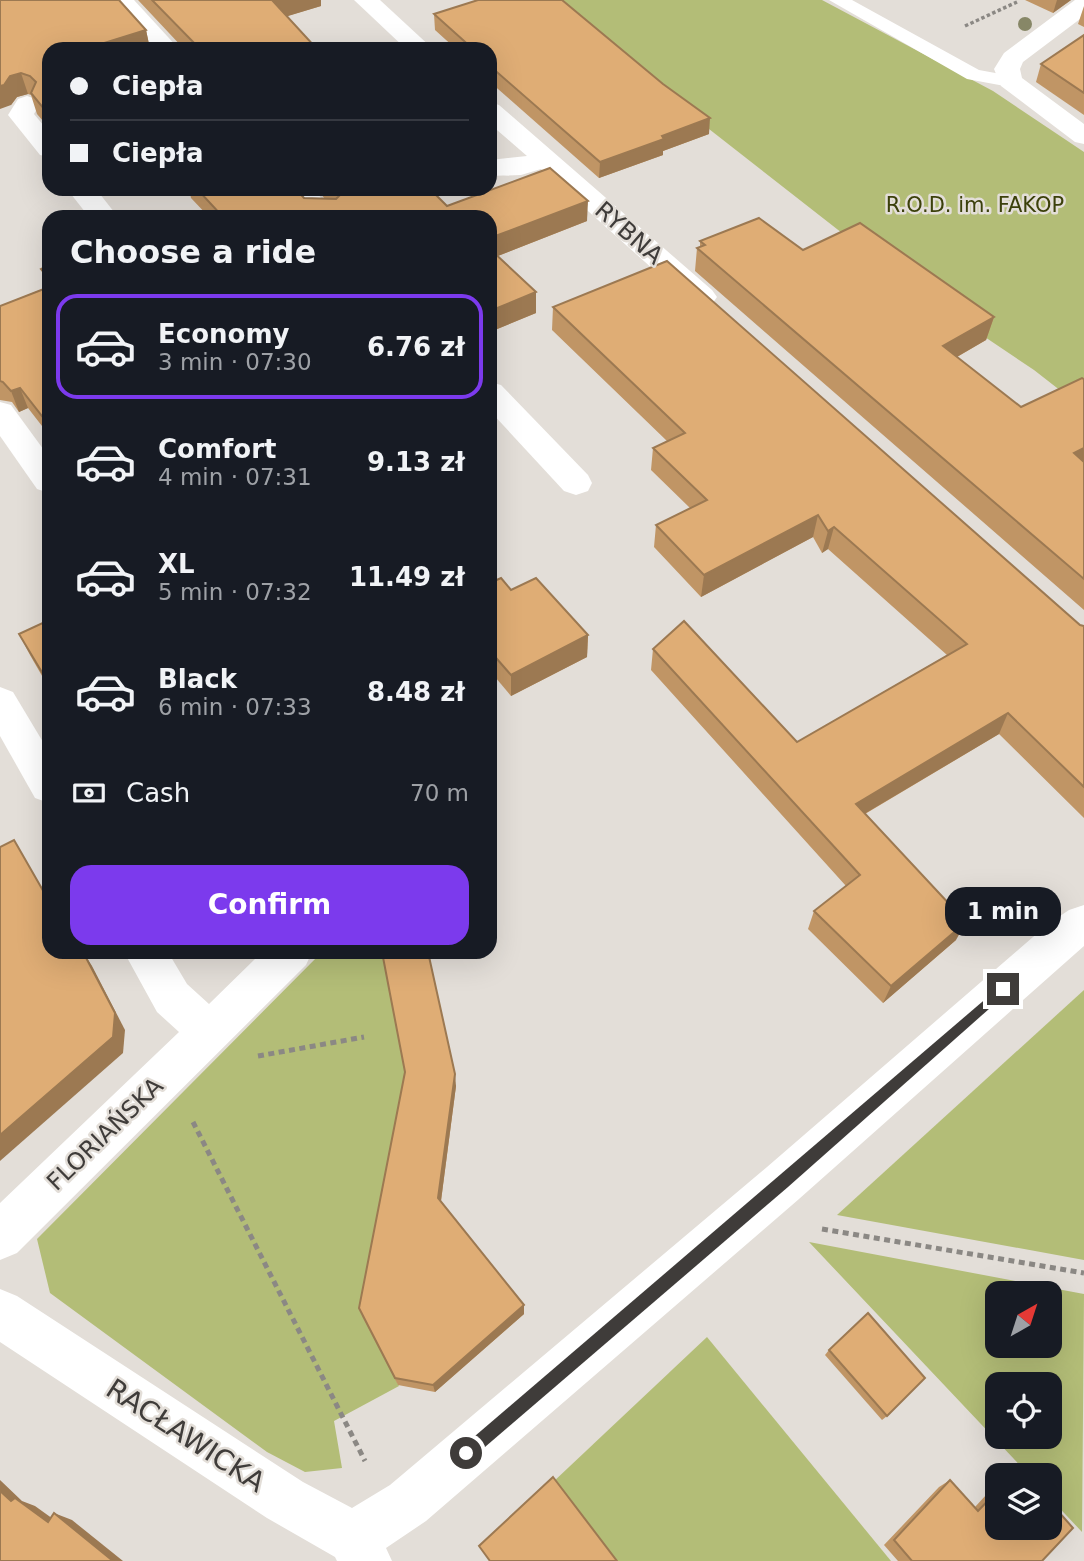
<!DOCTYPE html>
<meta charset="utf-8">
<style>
body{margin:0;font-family:"DejaVu Sans",sans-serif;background:#242831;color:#f1f3f6;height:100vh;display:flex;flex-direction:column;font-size:26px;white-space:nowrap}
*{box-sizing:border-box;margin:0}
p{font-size:23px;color:#9ea1a6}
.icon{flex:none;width:38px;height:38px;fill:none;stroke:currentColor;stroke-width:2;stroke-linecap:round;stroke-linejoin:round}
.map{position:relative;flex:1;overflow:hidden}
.sheet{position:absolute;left:42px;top:210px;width:455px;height:749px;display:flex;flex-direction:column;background:#171b24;border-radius:21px;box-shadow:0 7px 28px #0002}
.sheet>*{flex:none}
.banner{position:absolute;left:42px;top:42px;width:455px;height:154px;border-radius:21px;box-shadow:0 7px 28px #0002;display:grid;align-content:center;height:154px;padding:0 28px;background:#171b24}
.needle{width:46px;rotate:39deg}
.tools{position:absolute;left:985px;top:1281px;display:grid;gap:14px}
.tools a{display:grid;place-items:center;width:77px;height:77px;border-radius:14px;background:#171b24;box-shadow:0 7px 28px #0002;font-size:35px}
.end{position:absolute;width:32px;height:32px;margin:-16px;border:9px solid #3f3c3a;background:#fff;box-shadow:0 0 0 4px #fff}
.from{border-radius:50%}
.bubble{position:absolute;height:49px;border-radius:21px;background:#171b24;box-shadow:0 7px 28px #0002;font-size:23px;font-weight:700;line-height:49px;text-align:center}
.banner b{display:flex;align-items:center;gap:24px;height:66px;font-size:26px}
.banner b+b{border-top:2px solid #363941}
.banner i{width:18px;height:18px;background:#f1f3f6}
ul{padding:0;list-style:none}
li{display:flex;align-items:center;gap:21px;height:105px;margin:0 14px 10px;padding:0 14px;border:4px solid transparent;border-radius:21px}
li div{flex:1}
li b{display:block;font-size:26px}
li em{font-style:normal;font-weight:700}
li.on{border-color:#7c3aed}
li>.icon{width:63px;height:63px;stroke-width:1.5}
h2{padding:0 28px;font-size:32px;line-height:84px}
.pay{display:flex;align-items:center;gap:18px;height:77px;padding:0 28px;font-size:26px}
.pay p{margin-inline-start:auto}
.cta{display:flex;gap:14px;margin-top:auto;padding:14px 28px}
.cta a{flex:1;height:80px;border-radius:21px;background:#7c3aed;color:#fff;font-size:28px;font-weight:700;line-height:80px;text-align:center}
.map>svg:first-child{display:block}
.green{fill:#b3bd77;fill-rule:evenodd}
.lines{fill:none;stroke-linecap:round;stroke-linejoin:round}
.path-far1{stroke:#8b8884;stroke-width:3.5;stroke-dasharray:3.5 2.5;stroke-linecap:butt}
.path{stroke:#8b8884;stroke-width:5;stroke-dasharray:6 4.5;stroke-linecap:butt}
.lane{fill:#fff;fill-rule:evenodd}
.street{fill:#fff;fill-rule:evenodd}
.tree{fill:#878767}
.wall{fill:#c09565}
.shaded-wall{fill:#9c7952}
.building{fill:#dfad75;stroke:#9c7952;stroke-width:2}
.route{fill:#3f3c3a}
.labels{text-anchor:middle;stroke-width:5;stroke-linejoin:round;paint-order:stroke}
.far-park-label{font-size:21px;fill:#3b400a;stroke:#e3ded8}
.street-label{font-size:24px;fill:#3f3c3a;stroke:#e3ded8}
.near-street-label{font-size:28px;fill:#3f3c3a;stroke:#e3ded8}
</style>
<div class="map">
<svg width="1084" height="1561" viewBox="0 0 1084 1561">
<rect width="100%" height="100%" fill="#e3ded8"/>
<!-- green -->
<g class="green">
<path d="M544 0H822L993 91 1084 152V409L1034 370 915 290Z"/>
<path d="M322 952H383L407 1084 363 1316 399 1386 334 1421 342 1468 305 1472 267 1452 50 1293 37 1239Z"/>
<path d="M1084 990V1260L837 1215Z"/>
<path d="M809 1242 1084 1294 1082 1532 1050 1498V1475H1029ZM998 1293H1050V1346H998ZM1050 1384V1437H998V1384Z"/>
<path d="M707 1337 891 1561H614L552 1483Z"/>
</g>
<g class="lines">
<!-- path-far1 -->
<path class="path-far1" d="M965 26 1017 2"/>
<!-- path -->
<g class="path">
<path d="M258 1056 364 1037"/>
<path d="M193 1122 365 1461"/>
<path d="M822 1229 1084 1273"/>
</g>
<!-- lane -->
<path class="lane" d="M829 0H852L979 70 1017 77 1020 81 1010 87 967 79Z"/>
<!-- street -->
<g class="street">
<path d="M109 0H134L179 49H153Z"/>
<path d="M354 0H380L433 49H406Z"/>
<path d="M1075 0H1084V16L1023 62 1020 69 1022 78 1084 124V144L1075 142 1001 86 994 69 1004 53Z"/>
<path d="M27 96 36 99 40 104 34 114 49 132V157L40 155 8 115 18 99Z"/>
<path d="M490 102 499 105 712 290 717 297 712 304 702 306 692 304 541 169 521 175 490 176V160L527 156 490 124Z"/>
<path d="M67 189H96L118 217H89Z"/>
<path d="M284 189H313L339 217H309Z"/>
<path d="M490 382 501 385 588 475 592 483 588 491 576 495 564 491 490 411Z"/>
<path d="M0 402 11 405 49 457V493L37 489 0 436Z"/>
<path d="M0 687 13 692 49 752V803L35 798 0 736Z"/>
<path d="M1084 905V946L799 1199 426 1521 386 1548 392 1561H337L335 1557 267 1518 0 1342V1289L17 1296 303 1482 352 1508 390 1485 767 1167 1048 924 1069 910Z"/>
<path d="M124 952H168L187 984 209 1004 262 952H312L306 965 17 1253 0 1260V1203L179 1032 157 1012Z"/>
</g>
</g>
<!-- trees -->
<circle class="tree" cx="1025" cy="24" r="7"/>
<!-- wall -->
<g class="wall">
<path d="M0 0 146 30 150 49H49V128L37 114 31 95 28 94 17 97 11 105Z"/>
<path d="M138 0H321V6L287 16 317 49H184Z"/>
<path d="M1025 0H1071L1053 13Z"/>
<path d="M1084 6V27L1078 24Z"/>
<path d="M434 14 709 134 663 151V155L599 178 490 82V49H456L435 30Z"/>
<path d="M1084 35V115L1036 82 1041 64Z"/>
<path d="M189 189H296L304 198 325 199 317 189H430L447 206 587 221 498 256 536 313 490 332V217H209L191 198Z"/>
<path d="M700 241 803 250 994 317 986 340 957 357 1021 407 1084 379V610L695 271 697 248 700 247Z"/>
<path d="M49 265V435L28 408 19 412 12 402 0 400V306L47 287 41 269Z"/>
<path d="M553 307 1080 625 1084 626V818L999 734 865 814 956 940 883 1003 808 929 814 911 846 886 651 670 653 649 797 742 947 655 828 549 822 553 813 537 701 597 654 547 656 525 690 508 651 470 653 448 667 441 552 330Z"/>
<path d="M490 583 511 590 588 635 587 657 511 696 490 671Z"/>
<path d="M49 620V688L30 655 19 634Z"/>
<path d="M405 1072 456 1086 441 1201 524 1314 435 1392 398 1385 362 1316Z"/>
<path d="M829 1350 887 1416 882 1420 825 1355Z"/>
<path d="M950 1480 975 1507 986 1495 998 1489 1042 1561H898L884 1545 939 1487Z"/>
</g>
<!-- shaded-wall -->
<g class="shaded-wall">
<path d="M272 0H321V6L275 20Z"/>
<path d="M1057 0H1071L1053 13Z"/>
<path d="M146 30 150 49H85Z"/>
<path d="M21 73 28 94 17 97 11 105 0 109V86L10 76Z"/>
<path d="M710 118 709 134 663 151V155L599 178 600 162 662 136Z"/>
<path d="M588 201 587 221 490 259V238Z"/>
<path d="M536 292V313L490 332V311Z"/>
<path d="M994 317 986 340 936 369 943 346Z"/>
<path d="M20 388 28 408 19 412 11 391Z"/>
<path d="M1084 448V464L1074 453Z"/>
<path d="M818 515 813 537 701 597 704 575Z"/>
<path d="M834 527 828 549 822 553 828 531Z"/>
<path d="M588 635 587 657 511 696V675Z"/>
<path d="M1008 713 999 734 849 823 856 804Z"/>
<path d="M966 922 956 940 883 1003 891 986Z"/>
<path d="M83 952 92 966 125 1030 123 1053 0 1161V1135Z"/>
<path d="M455 1074 456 1086 440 1208 438 1198Z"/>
<path d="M524 1305V1314L435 1392 433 1385Z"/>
<path d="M0 1480 22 1501 35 1506 67 1529 48 1522 11 1501 0 1491Z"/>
<path d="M54 1513 72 1520 123 1561H113Z"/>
</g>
<!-- building -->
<g class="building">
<path d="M0 0H119L146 30 85 49H49V120L45 115V110L31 93 36 82 30 76 21 73 10 76 4 85 0 86Z"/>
<path d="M152 0H272L317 49H200Z"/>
<path d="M478 0H562L663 84 710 118 662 136 664 139 600 162 490 66V49H473L434 14Z"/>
<path d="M1084 35V93L1041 64Z"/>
<path d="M550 168 588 201 490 238V217H223L197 189H296L304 198 336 199 339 196 332 189H430L447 206Z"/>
<path d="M759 218 803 250 860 223 994 317 943 346 1021 407 1082 378 1084 379V448L1074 453 1084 462V579L697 248 705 245 700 241Z"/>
<path d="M490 249 536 292 490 311Z"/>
<path d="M667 261 1080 625 1084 626V787L1008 713 856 804 966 922 891 986 814 911 860 875 653 649 684 621 797 742 967 644 834 527 828 531 818 515 704 575 656 525 707 500 653 448 685 433 553 307Z"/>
<path d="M49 265V278L41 269Z"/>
<path d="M49 287V425L20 388 11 391 3 382 0 381V306Z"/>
<path d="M501 578 511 590 536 578 588 635 511 675 490 651V583Z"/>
<path d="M49 620V684L19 634Z"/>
<path d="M14 840 49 901V952H83L115 1013 113 1037 0 1135V847Z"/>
<path d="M382 952H428L455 1074 438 1198 524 1305 433 1385 395 1378 359 1308 405 1072Z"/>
<path d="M868 1313 925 1378 887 1416 829 1350Z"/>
<path d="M553 1477 617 1561H490L479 1546Z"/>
<path d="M950 1480 978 1511 998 1490V1528H1050V1502L1073 1528 1042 1561H912L894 1540Z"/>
<path d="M0 1491 11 1501 15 1498 48 1522 54 1513 113 1561H0Z"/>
</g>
<!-- route -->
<path class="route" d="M1003 984 1007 985V993L788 1187 471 1459 466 1461 461 1459 458 1453 461 1448Z"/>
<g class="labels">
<!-- far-park labels -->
<g class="far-park-label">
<text x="975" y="212">R.O.D. im. FAKOP</text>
</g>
<!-- street labels -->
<g class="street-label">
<text transform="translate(629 233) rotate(41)" y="8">RYBNA</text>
<text transform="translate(105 1134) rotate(-44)" y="8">FLORIAŃSKA</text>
</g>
<!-- near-street labels -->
<g class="near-street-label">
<text transform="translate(186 1435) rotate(33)" y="10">RACŁAWICKA</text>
</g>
</g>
</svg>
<div class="tools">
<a><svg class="needle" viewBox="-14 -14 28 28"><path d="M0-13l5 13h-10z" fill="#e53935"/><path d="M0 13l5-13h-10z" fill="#9ea1a6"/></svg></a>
<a><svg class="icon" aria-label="locate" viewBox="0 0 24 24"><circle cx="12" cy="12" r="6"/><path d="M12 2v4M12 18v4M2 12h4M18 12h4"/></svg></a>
<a><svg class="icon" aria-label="layers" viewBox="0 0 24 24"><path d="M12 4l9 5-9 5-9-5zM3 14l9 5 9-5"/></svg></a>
</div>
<i class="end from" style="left:466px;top:1453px"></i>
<i class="end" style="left:1003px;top:989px"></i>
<div class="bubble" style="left:945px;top:887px;width:116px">1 min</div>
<div class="banner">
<b><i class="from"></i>Ciepła</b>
<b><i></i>Ciepła</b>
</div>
<section class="sheet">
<h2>Choose a ride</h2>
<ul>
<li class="on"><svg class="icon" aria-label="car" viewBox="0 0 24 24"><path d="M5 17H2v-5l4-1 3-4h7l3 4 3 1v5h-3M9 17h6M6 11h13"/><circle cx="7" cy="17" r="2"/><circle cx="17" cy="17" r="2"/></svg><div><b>Economy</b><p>3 min · 07:30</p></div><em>6.76 zł</em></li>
<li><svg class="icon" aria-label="car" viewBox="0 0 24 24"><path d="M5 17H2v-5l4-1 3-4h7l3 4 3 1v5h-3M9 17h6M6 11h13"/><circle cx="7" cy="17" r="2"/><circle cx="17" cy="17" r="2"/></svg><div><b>Comfort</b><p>4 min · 07:31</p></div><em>9.13 zł</em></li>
<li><svg class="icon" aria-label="car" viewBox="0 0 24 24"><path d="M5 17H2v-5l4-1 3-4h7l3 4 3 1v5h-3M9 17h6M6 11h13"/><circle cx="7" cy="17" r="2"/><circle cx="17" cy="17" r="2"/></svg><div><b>XL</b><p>5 min · 07:32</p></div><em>11.49 zł</em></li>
<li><svg class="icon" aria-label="car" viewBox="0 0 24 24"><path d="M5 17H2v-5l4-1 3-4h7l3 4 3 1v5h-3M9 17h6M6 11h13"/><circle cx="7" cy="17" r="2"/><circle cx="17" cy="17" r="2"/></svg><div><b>Black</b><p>6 min · 07:33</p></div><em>8.48 zł</em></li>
</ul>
<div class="pay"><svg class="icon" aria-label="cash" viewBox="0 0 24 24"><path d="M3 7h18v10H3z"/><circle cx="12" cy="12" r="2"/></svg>Cash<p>70 m</p></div>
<div class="cta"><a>Confirm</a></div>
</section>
</div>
